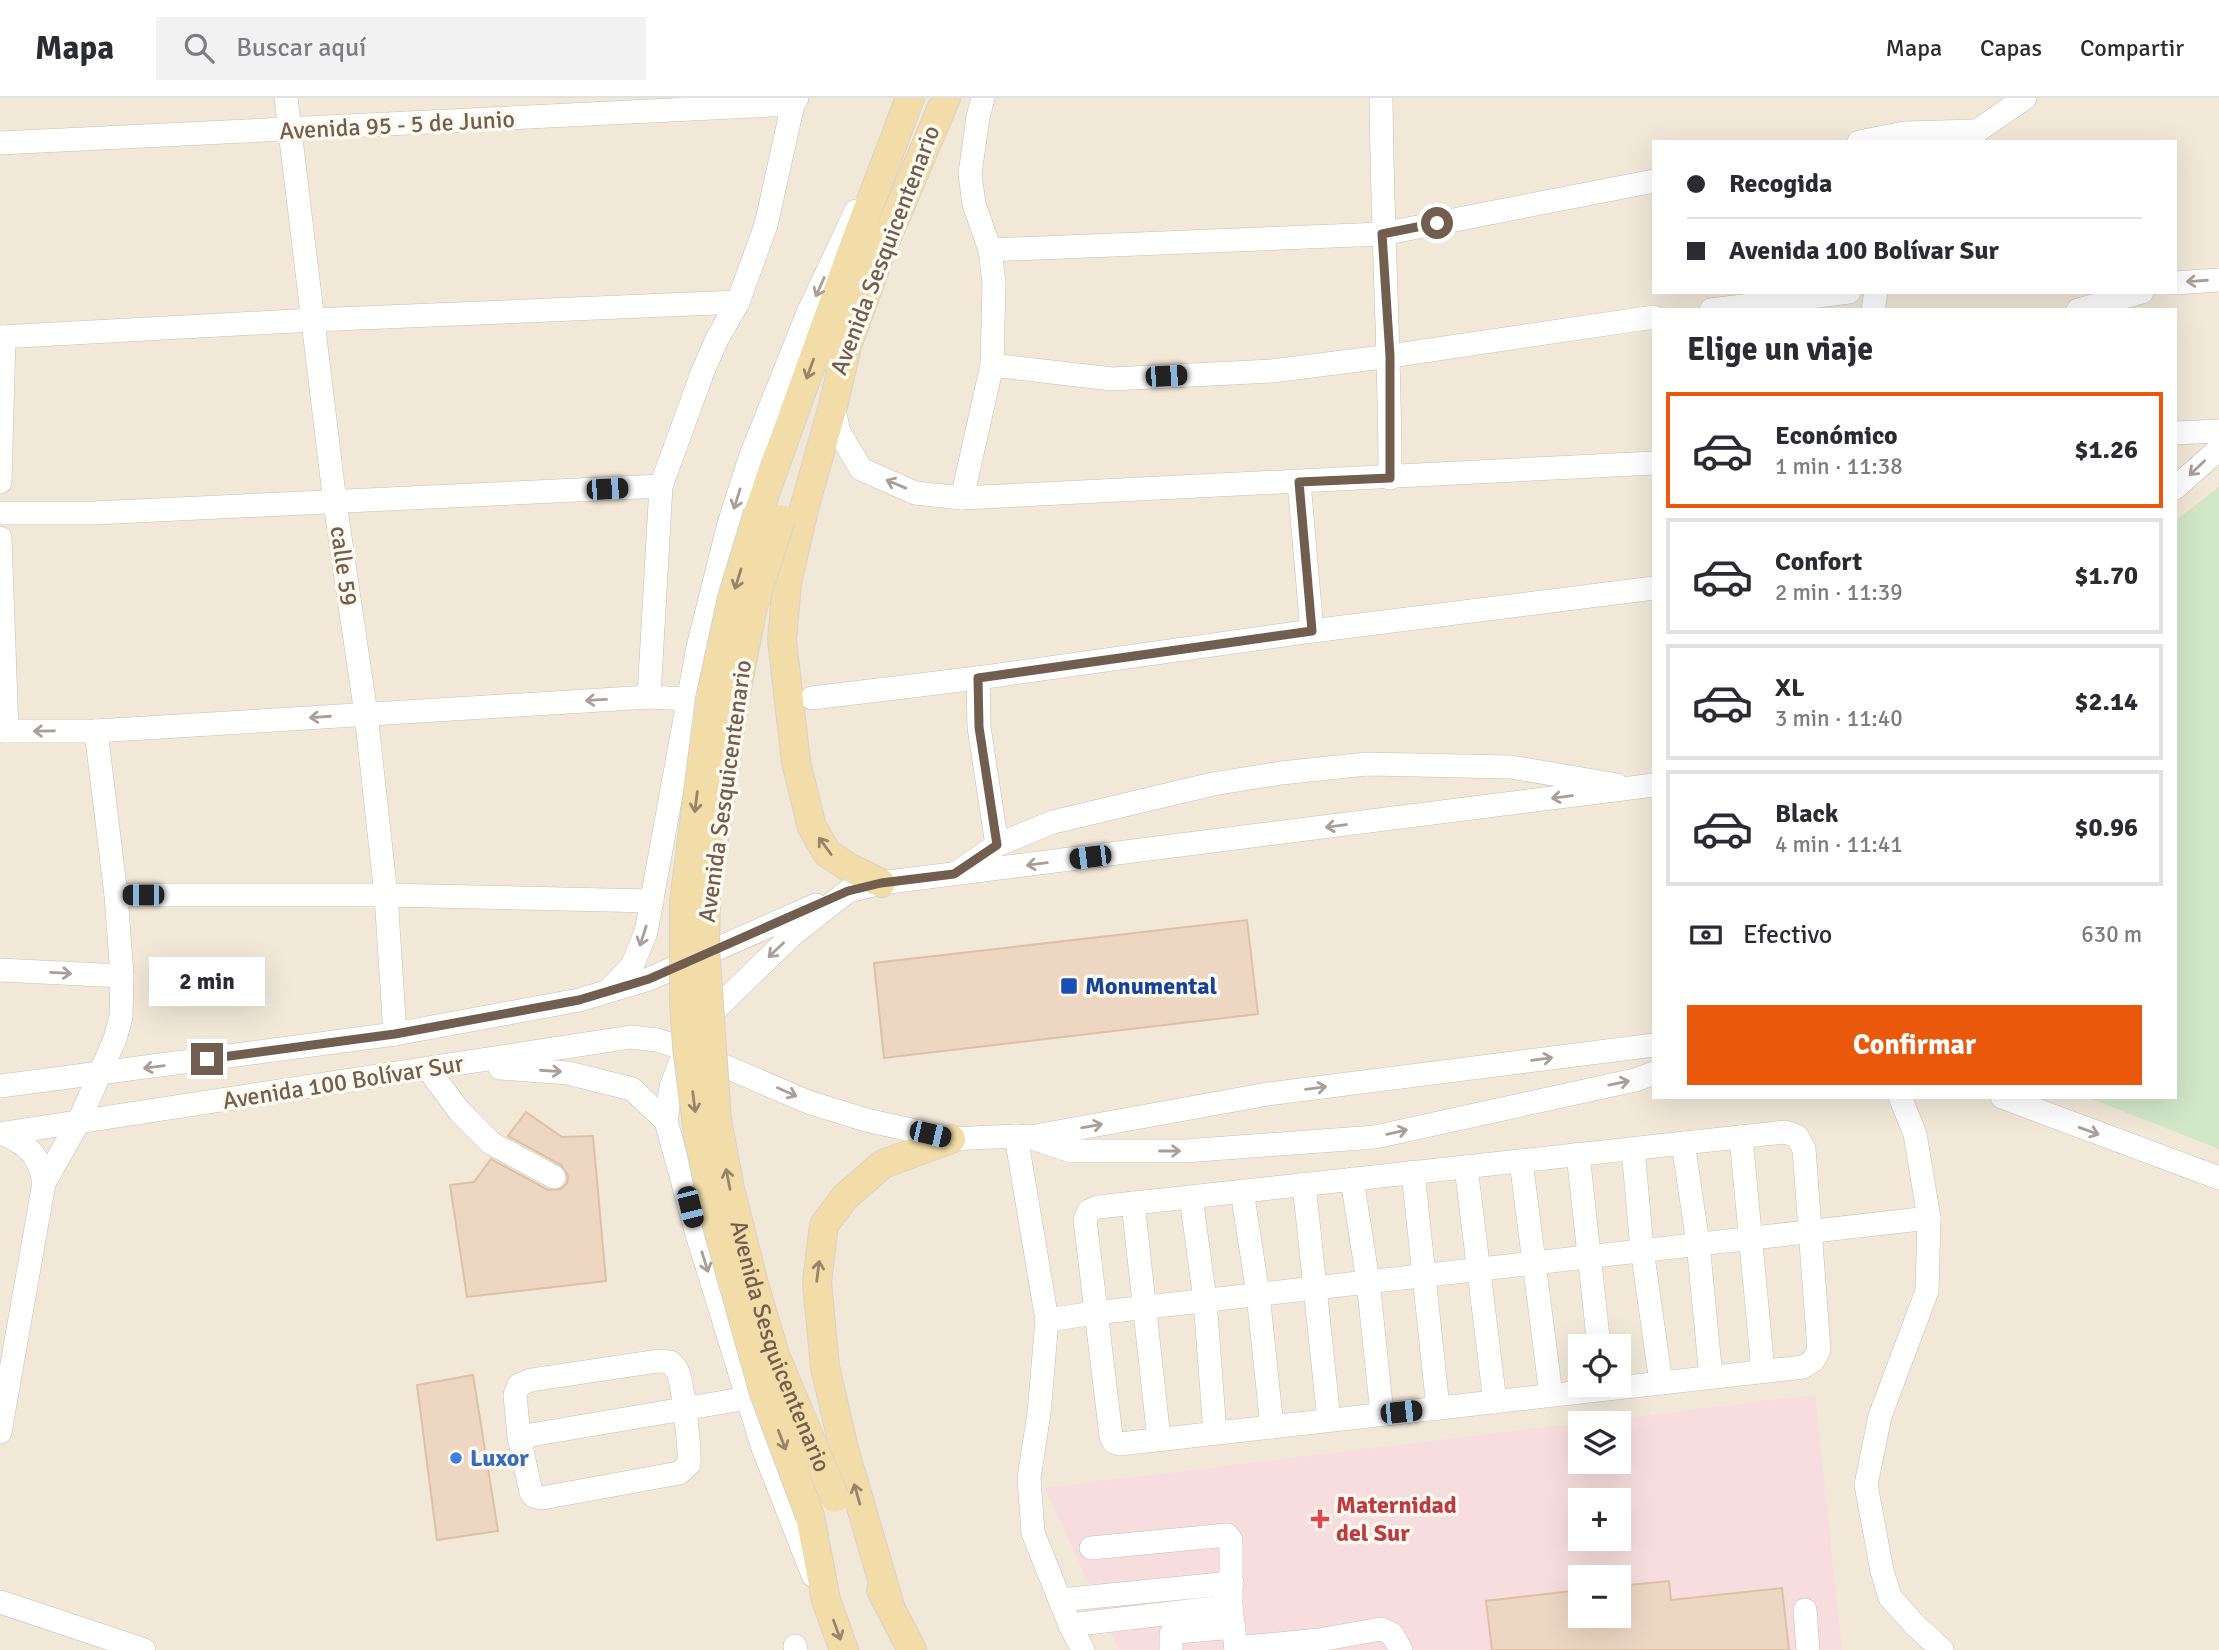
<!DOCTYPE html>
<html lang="es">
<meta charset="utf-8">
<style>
body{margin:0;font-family:Signika,sans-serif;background:#f2f2f3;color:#2b2b33;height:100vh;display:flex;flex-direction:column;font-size:26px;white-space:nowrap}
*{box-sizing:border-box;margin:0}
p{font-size:23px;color:#7c7c81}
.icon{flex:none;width:38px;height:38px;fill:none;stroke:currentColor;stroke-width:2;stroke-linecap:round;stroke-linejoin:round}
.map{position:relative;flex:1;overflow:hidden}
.details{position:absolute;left:1652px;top:210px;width:525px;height:791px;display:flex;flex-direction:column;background:#fff;border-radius:0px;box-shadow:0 7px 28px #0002}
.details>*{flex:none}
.banner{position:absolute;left:1652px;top:42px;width:525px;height:154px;border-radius:0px;box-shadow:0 7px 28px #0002;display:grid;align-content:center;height:154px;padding:0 35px;background:#fff}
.tools{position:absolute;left:1568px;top:1236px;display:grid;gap:14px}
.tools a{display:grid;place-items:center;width:63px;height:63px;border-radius:0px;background:#fff;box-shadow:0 7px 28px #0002;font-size:35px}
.end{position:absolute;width:32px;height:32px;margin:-16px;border:9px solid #725e4f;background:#fff;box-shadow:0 0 0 4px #fff}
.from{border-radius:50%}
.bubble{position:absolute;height:49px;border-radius:0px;background:#fff;box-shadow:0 7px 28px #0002;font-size:23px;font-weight:700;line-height:49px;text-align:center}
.car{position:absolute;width:21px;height:42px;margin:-21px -10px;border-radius:9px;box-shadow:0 0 5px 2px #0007;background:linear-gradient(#222 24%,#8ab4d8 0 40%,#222 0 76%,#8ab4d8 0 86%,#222 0)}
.banner b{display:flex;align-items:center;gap:24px;height:66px;font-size:26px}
.banner b+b{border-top:2px solid #e1e1e2}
.banner i{width:18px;height:18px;background:#2b2b33}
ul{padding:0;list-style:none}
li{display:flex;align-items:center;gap:21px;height:116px;margin:0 14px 10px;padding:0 21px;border:4px solid #e1e1e2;border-radius:0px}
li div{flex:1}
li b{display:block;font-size:26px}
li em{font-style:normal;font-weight:700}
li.current{border-color:#ea580c}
li>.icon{width:63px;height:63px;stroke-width:1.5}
h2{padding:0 35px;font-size:32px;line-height:84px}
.pay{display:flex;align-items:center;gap:18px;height:77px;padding:0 35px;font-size:26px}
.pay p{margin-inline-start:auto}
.cta{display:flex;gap:14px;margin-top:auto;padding:14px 35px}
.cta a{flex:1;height:80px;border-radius:0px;background:#ea580c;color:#fff;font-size:28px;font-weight:700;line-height:80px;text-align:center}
header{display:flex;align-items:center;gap:42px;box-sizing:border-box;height:98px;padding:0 35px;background:#fff;border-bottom:2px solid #e1e1e2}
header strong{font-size:33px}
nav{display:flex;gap:38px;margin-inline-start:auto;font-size:24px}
.search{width:490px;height:63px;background:#f2f2f3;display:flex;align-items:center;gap:18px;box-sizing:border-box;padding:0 24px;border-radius:0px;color:#7c7c81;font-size:26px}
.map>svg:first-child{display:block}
.residential{fill:#f1e8d8;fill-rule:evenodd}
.medical{fill:#f7ddde;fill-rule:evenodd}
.grass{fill:#d2e7c8}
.building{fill:#edd7c3;stroke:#dec0a5;stroke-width:2}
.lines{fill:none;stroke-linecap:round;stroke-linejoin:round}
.minor-casing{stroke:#cbbeaf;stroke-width:24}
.major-casing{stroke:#d8d2ce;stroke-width:30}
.minor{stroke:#fff;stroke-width:23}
.major{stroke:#f2dda8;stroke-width:28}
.major-bridge-casing{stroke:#d8d2ce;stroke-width:30;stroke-linecap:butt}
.major-bridge{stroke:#f2dda8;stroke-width:28}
.oneway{stroke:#aa9e95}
.oneway2{stroke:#98846a}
.route{stroke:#725e4f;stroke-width:9}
.transit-dot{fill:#1a4fb4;stroke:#fdf9ef;stroke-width:2.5}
.shop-dot{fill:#3f7fe0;stroke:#fdf9ef;stroke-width:2.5}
.health-dot{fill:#e0444e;stroke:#fdf9ef;stroke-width:2.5}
.labels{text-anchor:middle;stroke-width:7;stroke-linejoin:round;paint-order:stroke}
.street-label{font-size:24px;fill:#725e4f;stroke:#fdf9ef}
.transit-label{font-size:24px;font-weight:bold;fill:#164399;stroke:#fdf9ef;text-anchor:start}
.shop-label{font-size:24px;font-weight:bold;fill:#366cbe;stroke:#fdf9ef;text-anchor:start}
.health-label{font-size:24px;font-weight:bold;fill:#be3a42;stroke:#fdf9ef;text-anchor:start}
</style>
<header>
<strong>Mapa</strong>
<div class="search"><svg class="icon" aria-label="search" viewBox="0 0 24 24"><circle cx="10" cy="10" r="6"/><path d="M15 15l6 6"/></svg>Buscar aquí</div>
<nav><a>Mapa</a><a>Capas</a><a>Compartir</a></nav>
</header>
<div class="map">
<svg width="2219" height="1552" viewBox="0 0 2219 1552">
<rect width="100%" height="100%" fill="#faf5e9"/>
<!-- residential -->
<path class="residential" d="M0 0H2219V1552H0ZM1654 44H2175V194H1654ZM1654 212H2175V999H1654ZM1580 1248H1619V1286H1580ZM1580 1325H1619V1363H1580ZM1580 1402H1619V1440H1580ZM1580 1479H1619V1517H1580Z"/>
<!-- medical -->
<path class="medical" d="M1815 1297 1842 1552H1119L1045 1390 1580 1325V1363H1619V1325H1583ZM1580 1402H1619V1440H1580ZM1580 1479H1619V1517H1580Z"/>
<!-- grass -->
<path class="grass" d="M2219 389V1051L2087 999H2175V423Z"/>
<!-- building -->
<g class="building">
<path d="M1247 822 1258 916 884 960 874 865Z"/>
<path d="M526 1014 562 1039 593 1038 606 1183 467 1199 450 1087 474 1084 491 1061 548 1092 561 1091 567 1085 568 1078 561 1067 508 1038Z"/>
<path d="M473 1277 498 1433 437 1442 417 1287Z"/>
<path d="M1669 1483 1671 1502 1782 1490 1789 1552H1492L1486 1503 1580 1492V1517H1619V1488Z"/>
</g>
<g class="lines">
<!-- minor casing -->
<g class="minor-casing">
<g id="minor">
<path d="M286 0 335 405 366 616 386 797 395 936"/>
<path d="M1381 0C1382 127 1390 253 1390 380"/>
<path d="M1859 44 1904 35 1977 33"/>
<path d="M1968 44 1977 33 2025 0"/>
<path d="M0 45 793 6"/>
<path d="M990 152 1382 136 1654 83"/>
<path d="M2175 185 2219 182"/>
<path d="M1711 212 1849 194"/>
<path d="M1873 212 1876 194"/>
<path d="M2078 212 2142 194"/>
<path d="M0 239 313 222 738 204"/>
<path d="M992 267 1112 281 1272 273 1390 258 1654 219"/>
<path d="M833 308 839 334 861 371 915 395 962 400 1654 365"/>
<path d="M2175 335 2219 333"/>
<path d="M0 384 4 239"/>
<path d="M1299 384 1312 533"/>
<path d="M2175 390 2219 351"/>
<path d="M962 400 992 267 994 185 990 152 974 106 970 76 978 19 983 0"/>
<path d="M0 415H94L661 388"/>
<path d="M0 440 7 633"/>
<path d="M649 599 661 388 703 273 717 241 738 204 766 127 793 6 797 0"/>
<path d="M812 600 978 580"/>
<path d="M0 633H96L649 599 689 601"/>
<path d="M997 747 979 629 978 580 1312 533 1654 490"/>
<path d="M958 774 997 747 1053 724 1213 686 1281 675 1367 666 1511 669 1617 687"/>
<path d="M116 797H386L652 803"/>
<path d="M0 872 122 878"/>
<path d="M608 893 632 868 646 834 698 549 729 426 750 360 808 215 856 113"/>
<path d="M500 970 568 975 632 991 666 1023 697 1136 763 1350 813 1477"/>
<path d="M428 971 460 1014 491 1045 554 1079"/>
<path d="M0 988 395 936 579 902 649 881 816 807"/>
<path d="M1900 999 1915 1036 1929 1120 1927 1193 1880 1318 1866 1387 1882 1473 1890 1499 1914 1526 1942 1552"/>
<path d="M2002 999 2219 1080"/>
<path d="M666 1023 671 989 685 951 719 908 791 838 848 793 881 785 1654 687"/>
<path d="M1785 1034 1797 1038 1804 1051 1819 1252 1813 1263 1803 1269 1120 1346 1114 1344 1111 1338 1085 1122 1089 1113 1098 1109Z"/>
<path d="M0 1036 631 939 657 942 685 951 808 1004 866 1022 951 1041 1016 1038 1030 1039 1268 996 1654 947"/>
<path d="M4 1036C30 1048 39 1057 44 1085"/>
<path d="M1016 1038 1047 1222 1039 1315 1029 1380 1033 1435 1070 1527 1083 1552"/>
<path d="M1741 1039 1763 1273"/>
<path d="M1033 1040 1071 1053H1185L1375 1039 1635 982 1654 975"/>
<path d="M1683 1045 1698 1145 1711 1279"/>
<path d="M1633 1051 1642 1151 1661 1285"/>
<path d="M1578 1056 1599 1248"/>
<path d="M1521 1063 1551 1297"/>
<path d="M1466 1069 1495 1304"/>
<path d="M1413 1074 1438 1310"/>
<path d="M1352 1081 1368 1183 1382 1316"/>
<path d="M1304 1086 1329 1322"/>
<path d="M1242 1093 1258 1196 1272 1329"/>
<path d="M1191 1099 1205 1202 1215 1335"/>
<path d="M1133 1105 1159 1341"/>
<path d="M1047 1222 1095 1215 1929 1120"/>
<path d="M0 1334 44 1085 79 1023 115 941 121 919 122 878 116 797 96 633"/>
<path d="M519 1339 531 1394 534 1398 542 1400 679 1375 689 1366C690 1352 683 1283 677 1272 675 1269 672 1267 670 1264L658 1263 531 1282 519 1287 515 1297 519 1339 748 1300"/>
<path d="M1091 1450 1227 1437 1231 1442V1508L1236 1552"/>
<path d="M1060 1502 1232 1485"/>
<path d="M0 1504 144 1552"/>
<path d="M1805 1512 1808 1552"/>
<path d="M1070 1527 1231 1508"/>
<path d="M795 1548 796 1552"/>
<path d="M1236 1550 1319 1542 1381 1531 1392 1536 1401 1552"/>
<path d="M1171 1552V1536L1177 1534 1234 1529"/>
</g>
</g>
<!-- major casing -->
<g class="major-casing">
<g id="major">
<path d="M846 253 833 308 805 407 787 485 782 542 796 664 812 729 827 755 848 769 881 785"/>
<path d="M840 268 882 151 946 0"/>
<path d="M758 415 855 145 910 0"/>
<path d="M810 1418 826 1502 844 1552"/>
<path d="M881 1492 912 1552"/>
<path d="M890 1508 844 1351 825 1269 817 1184 824 1127 845 1099 883 1066 951 1041"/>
</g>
</g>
<!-- minor -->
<use href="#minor" class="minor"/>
<!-- major -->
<use href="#major" class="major"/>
<!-- major-bridge casing -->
<g class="major-bridge-casing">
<g id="major-bridge">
<path d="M758 415 732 500 710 601 684 804V903L687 949 699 1042 717 1128 764 1295 810 1418"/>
<path id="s1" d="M781 421 753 509 734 604 706 798 705 849 717 1022 730 1091 754 1186 775 1257 835 1400"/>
</g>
</g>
<!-- major-bridge -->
<use href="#major-bridge" class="major-bridge"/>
</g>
<!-- one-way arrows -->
<defs><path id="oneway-shaft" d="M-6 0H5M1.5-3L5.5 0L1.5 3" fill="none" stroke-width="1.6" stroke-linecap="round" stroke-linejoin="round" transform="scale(1.75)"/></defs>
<g class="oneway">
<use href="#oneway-shaft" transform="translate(2197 183) rotate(176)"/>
<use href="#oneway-shaft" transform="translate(820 189) rotate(114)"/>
<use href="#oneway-shaft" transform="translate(2197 370) rotate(137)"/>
<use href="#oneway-shaft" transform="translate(896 386) rotate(-157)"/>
<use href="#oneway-shaft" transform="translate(737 401) rotate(107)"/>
<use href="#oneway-shaft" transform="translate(596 602) rotate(177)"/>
<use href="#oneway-shaft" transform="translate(320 619) rotate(176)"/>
<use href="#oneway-shaft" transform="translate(44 633) rotate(179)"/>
<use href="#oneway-shaft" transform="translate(1562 699) rotate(173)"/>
<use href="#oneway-shaft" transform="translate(1336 728) rotate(173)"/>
<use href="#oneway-shaft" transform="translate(1037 766) rotate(173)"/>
<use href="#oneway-shaft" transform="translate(643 838) rotate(108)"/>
<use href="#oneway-shaft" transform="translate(776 852) rotate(136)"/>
<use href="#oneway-shaft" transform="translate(61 875) rotate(3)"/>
<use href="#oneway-shaft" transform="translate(1542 961) rotate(-7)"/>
<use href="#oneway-shaft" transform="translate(154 969) rotate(172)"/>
<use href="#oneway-shaft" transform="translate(551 973) rotate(4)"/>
<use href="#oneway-shaft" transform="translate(1619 985) rotate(-12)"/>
<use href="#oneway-shaft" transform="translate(1316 990) rotate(-7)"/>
<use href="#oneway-shaft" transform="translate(787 994) rotate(24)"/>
<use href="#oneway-shaft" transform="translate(1092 1028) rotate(-10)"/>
<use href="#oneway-shaft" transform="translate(2089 1033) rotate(20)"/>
<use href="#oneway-shaft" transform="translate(1397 1034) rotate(-13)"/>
<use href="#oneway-shaft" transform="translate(1170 1053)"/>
<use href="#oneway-shaft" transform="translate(705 1164) rotate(73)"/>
</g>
<g class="oneway2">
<use href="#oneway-shaft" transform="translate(810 271) rotate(110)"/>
<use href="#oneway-shaft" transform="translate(738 481) rotate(107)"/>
<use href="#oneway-shaft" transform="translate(696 704) rotate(97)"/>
<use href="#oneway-shaft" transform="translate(825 748) rotate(-126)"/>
<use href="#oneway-shaft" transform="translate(694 1004) rotate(83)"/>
<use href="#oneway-shaft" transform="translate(728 1081) rotate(-101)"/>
<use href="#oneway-shaft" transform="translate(818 1173) rotate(-83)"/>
<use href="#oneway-shaft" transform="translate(782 1342) rotate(69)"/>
<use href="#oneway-shaft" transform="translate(857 1396) rotate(-106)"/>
<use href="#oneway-shaft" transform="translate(837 1532) rotate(70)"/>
</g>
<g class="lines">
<!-- route -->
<path class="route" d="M207 961 395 936 579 902 649 881 848 793 881 785 954 776 997 747 979 629 978 580 1312 533 1299 384 1390 380V258L1382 136 1437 125"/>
</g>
<!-- markers -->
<rect class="transit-dot" x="1060" y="879" width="18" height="18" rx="3.5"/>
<circle class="shop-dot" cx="456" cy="1360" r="7"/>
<path class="health-dot" d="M1316.5 1410.5h7v7h7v7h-7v7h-7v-7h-7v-7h7z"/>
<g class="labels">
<!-- street labels -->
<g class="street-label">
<text transform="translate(397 27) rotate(-3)" y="8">Avenida 95 - 5 de Junio</text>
<text transform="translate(885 152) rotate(-69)" y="8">Avenida Sesquicentenario</text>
<text transform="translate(344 468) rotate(82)" y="8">calle 59</text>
<text transform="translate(725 693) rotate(-82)" y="8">Avenida Sesquicentenario</text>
<text transform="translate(343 984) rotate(-9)" y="8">Avenida 100 Bolívar Sur</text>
<text dy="8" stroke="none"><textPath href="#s1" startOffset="845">Avenida Sesquicentenario</textPath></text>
</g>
<!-- transit labels -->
<g class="transit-label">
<text x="1085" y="896">Monumental</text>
</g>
<!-- shop labels -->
<g class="shop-label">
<text x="470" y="1368">Luxor</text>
</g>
<!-- health labels -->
<g class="health-label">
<text x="1336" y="1415">Maternidad<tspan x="1336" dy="28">del Sur</tspan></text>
</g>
</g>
</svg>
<div class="tools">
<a><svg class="icon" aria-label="locate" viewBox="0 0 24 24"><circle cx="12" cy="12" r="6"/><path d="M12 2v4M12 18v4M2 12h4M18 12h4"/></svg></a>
<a><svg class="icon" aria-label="layers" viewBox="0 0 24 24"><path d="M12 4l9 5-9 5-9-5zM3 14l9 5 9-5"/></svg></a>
<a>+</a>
<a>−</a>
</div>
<i class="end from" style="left:1437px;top:125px"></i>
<i class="end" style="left:207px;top:961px"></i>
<div class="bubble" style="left:149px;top:859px;width:116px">2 min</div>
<i class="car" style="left:1166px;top:278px;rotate:87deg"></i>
<i class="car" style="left:607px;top:391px;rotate:87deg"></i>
<i class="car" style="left:1090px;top:759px;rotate:263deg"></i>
<i class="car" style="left:143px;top:797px;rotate:270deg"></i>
<i class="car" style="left:930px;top:1036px;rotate:103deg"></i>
<i class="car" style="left:690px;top:1109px;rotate:166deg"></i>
<i class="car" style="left:1401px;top:1314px;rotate:84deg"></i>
<div class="banner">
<b><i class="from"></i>Recogida</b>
<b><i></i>Avenida 100 Bolívar Sur</b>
</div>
<section class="details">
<h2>Elige un viaje</h2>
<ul>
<li class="current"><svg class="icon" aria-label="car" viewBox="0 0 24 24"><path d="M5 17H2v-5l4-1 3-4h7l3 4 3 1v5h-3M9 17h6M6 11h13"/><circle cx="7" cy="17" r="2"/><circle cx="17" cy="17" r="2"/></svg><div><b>Económico</b><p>1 min · 11:38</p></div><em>$1.26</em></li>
<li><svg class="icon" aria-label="car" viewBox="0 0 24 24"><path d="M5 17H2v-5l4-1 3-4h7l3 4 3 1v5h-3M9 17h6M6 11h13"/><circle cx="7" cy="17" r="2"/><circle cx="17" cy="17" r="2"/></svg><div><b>Confort</b><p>2 min · 11:39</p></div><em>$1.70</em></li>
<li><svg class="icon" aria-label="car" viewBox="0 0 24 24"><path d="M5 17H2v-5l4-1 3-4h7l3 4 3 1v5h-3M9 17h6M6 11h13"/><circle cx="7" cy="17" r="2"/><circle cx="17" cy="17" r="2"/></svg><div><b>XL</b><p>3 min · 11:40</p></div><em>$2.14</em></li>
<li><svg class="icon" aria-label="car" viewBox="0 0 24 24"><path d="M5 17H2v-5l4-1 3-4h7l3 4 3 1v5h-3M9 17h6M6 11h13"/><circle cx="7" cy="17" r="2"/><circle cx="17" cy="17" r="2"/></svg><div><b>Black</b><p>4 min · 11:41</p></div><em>$0.96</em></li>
</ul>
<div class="pay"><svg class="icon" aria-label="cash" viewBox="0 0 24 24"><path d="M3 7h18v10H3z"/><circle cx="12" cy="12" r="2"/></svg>Efectivo<p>630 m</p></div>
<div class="cta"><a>Confirmar</a></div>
</section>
</div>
